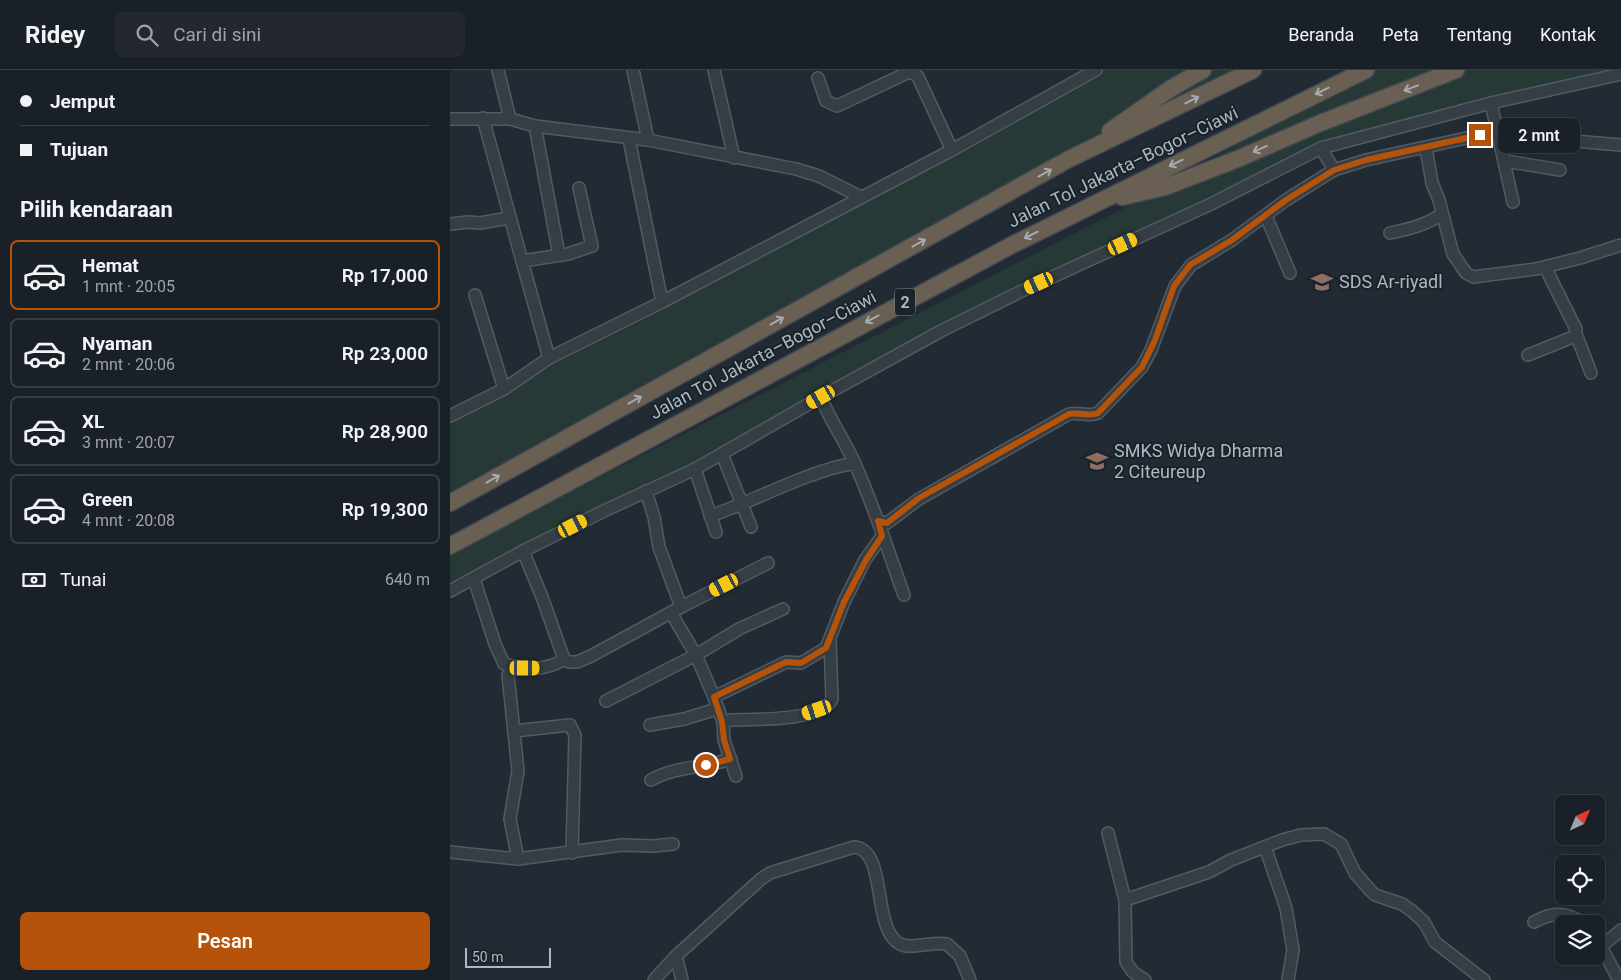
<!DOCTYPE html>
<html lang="id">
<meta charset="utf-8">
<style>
body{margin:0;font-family:Roboto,sans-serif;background:#23282f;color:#f1f3f6;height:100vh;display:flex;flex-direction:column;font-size:19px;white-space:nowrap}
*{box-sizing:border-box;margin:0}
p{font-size:16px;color:#9fa3a7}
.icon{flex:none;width:28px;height:28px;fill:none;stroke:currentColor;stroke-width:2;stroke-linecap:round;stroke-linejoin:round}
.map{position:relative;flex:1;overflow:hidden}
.panel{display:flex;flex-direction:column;background:#1a2027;width:450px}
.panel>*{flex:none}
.top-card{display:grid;align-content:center;height:110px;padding:0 20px;background:#1a2027}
.needle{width:32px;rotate:44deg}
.fabs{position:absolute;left:1105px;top:725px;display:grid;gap:10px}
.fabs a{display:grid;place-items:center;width:50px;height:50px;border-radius:8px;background:#1a2027;box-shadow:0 5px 20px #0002,0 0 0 1px #383e44;font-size:25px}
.scale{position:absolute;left:15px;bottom:12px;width:86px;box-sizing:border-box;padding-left:5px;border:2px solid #afb8c2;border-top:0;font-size:14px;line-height:18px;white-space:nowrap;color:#afb8c2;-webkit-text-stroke:4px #1a222a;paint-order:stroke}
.end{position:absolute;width:22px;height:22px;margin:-11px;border:6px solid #b45309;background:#fff;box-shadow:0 0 0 2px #fff}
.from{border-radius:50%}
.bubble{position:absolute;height:35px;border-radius:8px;background:#1a2027;box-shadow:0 5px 20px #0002,0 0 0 1px #383e44;font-size:16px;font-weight:600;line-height:35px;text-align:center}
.car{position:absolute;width:15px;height:30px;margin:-15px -8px;border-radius:6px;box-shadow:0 0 4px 1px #0007;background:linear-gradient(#f5c518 24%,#345 0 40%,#f5c518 0 76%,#345 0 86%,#f5c518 0)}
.top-card b{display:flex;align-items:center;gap:18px;height:48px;font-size:19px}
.top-card b+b{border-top:1px solid #383e44}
.top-card i{width:12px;height:12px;background:#f1f3f6}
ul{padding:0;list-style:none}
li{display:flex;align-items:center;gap:15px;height:70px;margin:0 10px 8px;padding:0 10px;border:2px solid #383e44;border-radius:8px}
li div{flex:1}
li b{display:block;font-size:19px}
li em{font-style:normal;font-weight:600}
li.current{border-color:#b45309}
li>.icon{width:45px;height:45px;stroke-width:1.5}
h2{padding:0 20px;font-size:22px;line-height:60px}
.pay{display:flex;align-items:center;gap:12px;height:55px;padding:0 20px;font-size:19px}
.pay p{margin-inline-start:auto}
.cta{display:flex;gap:10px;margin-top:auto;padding:10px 20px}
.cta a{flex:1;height:58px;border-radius:8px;background:#b45309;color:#fff;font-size:20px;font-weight:600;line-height:58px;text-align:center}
header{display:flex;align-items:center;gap:30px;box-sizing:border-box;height:70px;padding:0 25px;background:#1a2027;border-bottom:1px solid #383e44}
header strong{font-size:24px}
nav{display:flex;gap:28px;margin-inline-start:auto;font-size:18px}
.search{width:350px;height:45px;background:#23282f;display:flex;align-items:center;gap:12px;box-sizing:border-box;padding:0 18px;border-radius:8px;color:#9fa3a7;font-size:19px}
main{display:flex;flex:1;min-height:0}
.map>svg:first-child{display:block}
.green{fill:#273937}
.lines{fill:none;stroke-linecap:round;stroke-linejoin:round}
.minor-casing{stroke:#525b63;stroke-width:14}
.highway-casing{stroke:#3f4850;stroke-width:19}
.minor{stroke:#353d45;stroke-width:11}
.highway{stroke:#6a5f53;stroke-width:16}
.oneway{stroke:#a5abb1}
.route{stroke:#b45309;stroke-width:6}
.labels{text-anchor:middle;stroke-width:4;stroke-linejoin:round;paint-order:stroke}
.shield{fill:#1a222a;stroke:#828b94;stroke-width:1}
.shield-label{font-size:16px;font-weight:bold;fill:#afb8c2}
.street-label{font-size:18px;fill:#afb8c2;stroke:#1a222a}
.poi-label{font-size:18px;fill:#afb8c2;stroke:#1a222a;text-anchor:start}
</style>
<header>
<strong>Ridey</strong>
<div class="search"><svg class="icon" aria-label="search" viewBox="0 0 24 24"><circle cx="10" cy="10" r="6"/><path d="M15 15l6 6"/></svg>Cari di sini</div>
<nav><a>Beranda</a><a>Peta</a><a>Tentang</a><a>Kontak</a></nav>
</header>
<main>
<section class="panel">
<div class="top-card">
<b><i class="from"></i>Jemput</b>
<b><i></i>Tujuan</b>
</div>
<h2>Pilih kendaraan</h2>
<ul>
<li class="current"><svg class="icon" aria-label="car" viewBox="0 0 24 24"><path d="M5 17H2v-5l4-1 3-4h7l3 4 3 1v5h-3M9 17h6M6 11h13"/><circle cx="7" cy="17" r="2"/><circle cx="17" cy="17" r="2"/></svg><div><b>Hemat</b><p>1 mnt · 20:05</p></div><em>Rp 17,000</em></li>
<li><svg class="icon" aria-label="car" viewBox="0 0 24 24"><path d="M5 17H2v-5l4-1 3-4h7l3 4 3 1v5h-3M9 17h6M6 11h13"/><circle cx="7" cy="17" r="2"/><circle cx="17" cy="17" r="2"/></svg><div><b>Nyaman</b><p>2 mnt · 20:06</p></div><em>Rp 23,000</em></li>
<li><svg class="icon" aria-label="car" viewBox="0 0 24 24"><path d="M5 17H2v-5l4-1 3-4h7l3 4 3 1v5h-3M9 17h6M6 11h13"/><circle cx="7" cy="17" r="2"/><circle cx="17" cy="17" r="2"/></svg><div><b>XL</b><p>3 mnt · 20:07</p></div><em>Rp 28,900</em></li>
<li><svg class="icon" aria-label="car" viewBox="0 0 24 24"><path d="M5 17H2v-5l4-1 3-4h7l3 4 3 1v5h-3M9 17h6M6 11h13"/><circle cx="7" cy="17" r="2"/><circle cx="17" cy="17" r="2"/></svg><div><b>Green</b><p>4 mnt · 20:08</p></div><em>Rp 19,300</em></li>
</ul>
<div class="pay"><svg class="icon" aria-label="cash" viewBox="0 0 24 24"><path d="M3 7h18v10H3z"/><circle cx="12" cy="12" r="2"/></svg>Tunai<p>640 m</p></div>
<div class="cta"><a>Pesan</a></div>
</section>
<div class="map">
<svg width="1171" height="910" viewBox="0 0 1171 910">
<rect width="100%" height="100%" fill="#222b34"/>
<!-- green -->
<g class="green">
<path d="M643 0H803L619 89 0 432V346Z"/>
<path d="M916 0H1171L891 71 491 261 272 384 0 520V484L715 117 898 8Z"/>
</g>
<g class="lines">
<!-- minor casing -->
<g class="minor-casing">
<g id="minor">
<path d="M48 0 60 49"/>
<path d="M183 0 198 70"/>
<path d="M264 0 284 88"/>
<path d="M368 8 376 31 387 36 457 3H464L468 7 502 80"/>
<path d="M1041 33 1063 132"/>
<path d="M33 48 72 191"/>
<path d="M0 49H60L85 56 198 70 346 99 369 106 411 127"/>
<path d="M85 56 109 185"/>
<path d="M179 69 212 232"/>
<path d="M871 78 884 100"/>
<path d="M976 78 982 113 989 130 1003 184 1016 203 1023 207 1086 199 1130 188 1171 175"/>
<path d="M1055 91 1110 100"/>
<path d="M816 146 840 203"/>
<path d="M0 154 18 152 30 153 59 148"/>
<path d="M940 163C959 159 976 155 992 144"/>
<path d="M25 225 54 319"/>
<path d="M1126 264 1141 303"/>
<path d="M1078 285 1123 267 1126 264V259L1095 197"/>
<path d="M99 288 72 191 118 184 142 176 129 118"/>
<path d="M371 327C379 349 394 369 404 392 424 435 438 481 454 525"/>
<path d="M0 346 54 319 99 288 212 232 502 80 646 0"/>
<path d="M272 384 301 457"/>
<path d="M245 399 266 462"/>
<path d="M196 421 204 447 209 477 231 537"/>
<path d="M260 446C308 430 354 402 405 393"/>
<path d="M428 451 437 453 469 429 619 344C629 342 639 347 648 343L692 297 701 280 725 216 741 195 782 170 836 130 884 100 916 90 1030 65 1049 62 1078 67 1171 75"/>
<path d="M73 481 92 527 114 589 119 592H127L141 586 231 537 318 493"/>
<path d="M24 509 45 574 54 594C73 599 97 602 114 589"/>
<path d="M0 521 73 481 156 440 245 399 371 327 491 261 572 221 761 134 871 78 1041 33 1171 4"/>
<path d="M221 543 246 585 264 627 273 652 274 670 286 706"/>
<path d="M58 605 68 701 60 749 68 789"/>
<path d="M264 627 336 592 351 593 376 578 394 532 415 490 432 466"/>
<path d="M156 631 246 585 289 559 333 539"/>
<path d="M273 652 280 650C302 649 372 652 382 629L380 571"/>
<path d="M200 655 234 649 267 639"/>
<path d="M64 661 120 655 125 665 122 783"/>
<path d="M201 710C226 696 254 698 281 689"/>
<path d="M658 763 675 830 676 892 683 902 695 910"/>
<path d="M815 777 836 838 843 880 838 910"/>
<path d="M0 782 68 789 172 775 204 776 223 774"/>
<path d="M675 830 759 802 781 790 832 770 851 765 874 764 891 774 905 803 920 820 925 825 952 834 962 841 974 852 985 872 1034 910"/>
<path d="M1084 852C1103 842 1116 841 1134 854"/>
<path d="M1146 870 1151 877 1171 860"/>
<path d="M1151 877 1169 910"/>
<path d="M226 886 232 910"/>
<path d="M204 910 226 886 311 809 320 803 404 777C438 779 421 859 450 874 461 880 483 871 497 874L510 886 520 910"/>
</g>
</g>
<!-- highway casing -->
<g class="highway-casing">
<g id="highway">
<path d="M660 61 720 19 753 0"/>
<path d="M672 127 715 117 790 88 868 54 1006 0"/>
<path d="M0 433 619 89 803 0"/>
<path d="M0 476 562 175 916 0"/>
</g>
</g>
<!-- minor -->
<use href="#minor" class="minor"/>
<!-- highway -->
<use href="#highway" class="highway"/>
</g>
<!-- one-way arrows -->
<defs><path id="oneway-shaft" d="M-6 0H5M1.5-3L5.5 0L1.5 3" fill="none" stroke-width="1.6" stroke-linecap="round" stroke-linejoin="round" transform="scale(1.25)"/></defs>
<g class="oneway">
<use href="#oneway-shaft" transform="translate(961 18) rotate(159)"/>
<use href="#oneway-shaft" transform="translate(872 21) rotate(154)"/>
<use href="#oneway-shaft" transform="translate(742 30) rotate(-26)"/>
<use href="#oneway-shaft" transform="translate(810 79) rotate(156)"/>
<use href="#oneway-shaft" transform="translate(726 93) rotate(154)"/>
<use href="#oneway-shaft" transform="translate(595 103) rotate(-29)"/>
<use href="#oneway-shaft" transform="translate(581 165) rotate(154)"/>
<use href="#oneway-shaft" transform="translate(469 173) rotate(-29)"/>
<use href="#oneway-shaft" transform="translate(422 249) rotate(152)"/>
<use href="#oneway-shaft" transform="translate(327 251) rotate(-29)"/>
<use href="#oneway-shaft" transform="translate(185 330) rotate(-29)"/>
<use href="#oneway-shaft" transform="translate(43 409) rotate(-29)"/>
</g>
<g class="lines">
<!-- route -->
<path class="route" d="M256 695 280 689 274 670 272 652 264 627 336 592 351 593 376 578 394 532 416 490 432 466 428 451 437 453 469 428 619 344C629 342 639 347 648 343L692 297 705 270 724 216 740 195 782 170 836 130 884 100 916 90 1030 65"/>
</g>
<!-- icons -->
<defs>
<g id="school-bare" transform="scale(1.725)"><path d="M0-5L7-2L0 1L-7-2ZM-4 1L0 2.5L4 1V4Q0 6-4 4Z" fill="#8d6e63" stroke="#1a222a" stroke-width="2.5" paint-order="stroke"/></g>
</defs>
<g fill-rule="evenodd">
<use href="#school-bare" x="872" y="212"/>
<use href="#school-bare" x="647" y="391"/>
</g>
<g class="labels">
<!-- shield labels -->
<rect class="shield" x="445" y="218.5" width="20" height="27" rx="4"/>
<g class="shield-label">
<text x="455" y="238">2</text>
</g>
<!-- street labels -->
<g class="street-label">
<text transform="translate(673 97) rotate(-26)" y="6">Jalan Tol Jakarta–Bogor–Ciawi</text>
<text transform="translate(313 285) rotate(-28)" y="6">Jalan Tol Jakarta–Bogor–Ciawi</text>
</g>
<!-- poi labels -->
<g class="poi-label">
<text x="889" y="218">SDS Ar-riyadl</text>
<text x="664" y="387">SMKS Widya Dharma<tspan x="664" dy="21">2 Citeureup</tspan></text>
</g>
</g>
</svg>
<div class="fabs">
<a><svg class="needle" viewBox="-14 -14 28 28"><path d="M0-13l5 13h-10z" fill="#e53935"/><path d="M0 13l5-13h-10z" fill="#9fa3a7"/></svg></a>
<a><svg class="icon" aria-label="locate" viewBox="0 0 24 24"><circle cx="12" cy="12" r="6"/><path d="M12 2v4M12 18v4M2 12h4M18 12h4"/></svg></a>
<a><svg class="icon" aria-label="layers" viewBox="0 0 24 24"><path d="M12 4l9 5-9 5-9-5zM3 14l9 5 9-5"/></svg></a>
</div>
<div class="scale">50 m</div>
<i class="end from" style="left:256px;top:695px"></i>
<i class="end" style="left:1030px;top:65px"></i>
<div class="bubble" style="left:1048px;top:48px;width:82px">2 mnt</div>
<i class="car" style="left:673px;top:174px;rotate:65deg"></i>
<i class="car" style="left:589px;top:213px;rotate:245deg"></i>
<i class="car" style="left:371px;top:327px;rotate:240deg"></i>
<i class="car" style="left:123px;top:456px;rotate:63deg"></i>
<i class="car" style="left:274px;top:515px;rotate:243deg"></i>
<i class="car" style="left:75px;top:598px;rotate:90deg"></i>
<i class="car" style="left:367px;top:640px;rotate:252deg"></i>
</div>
</main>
